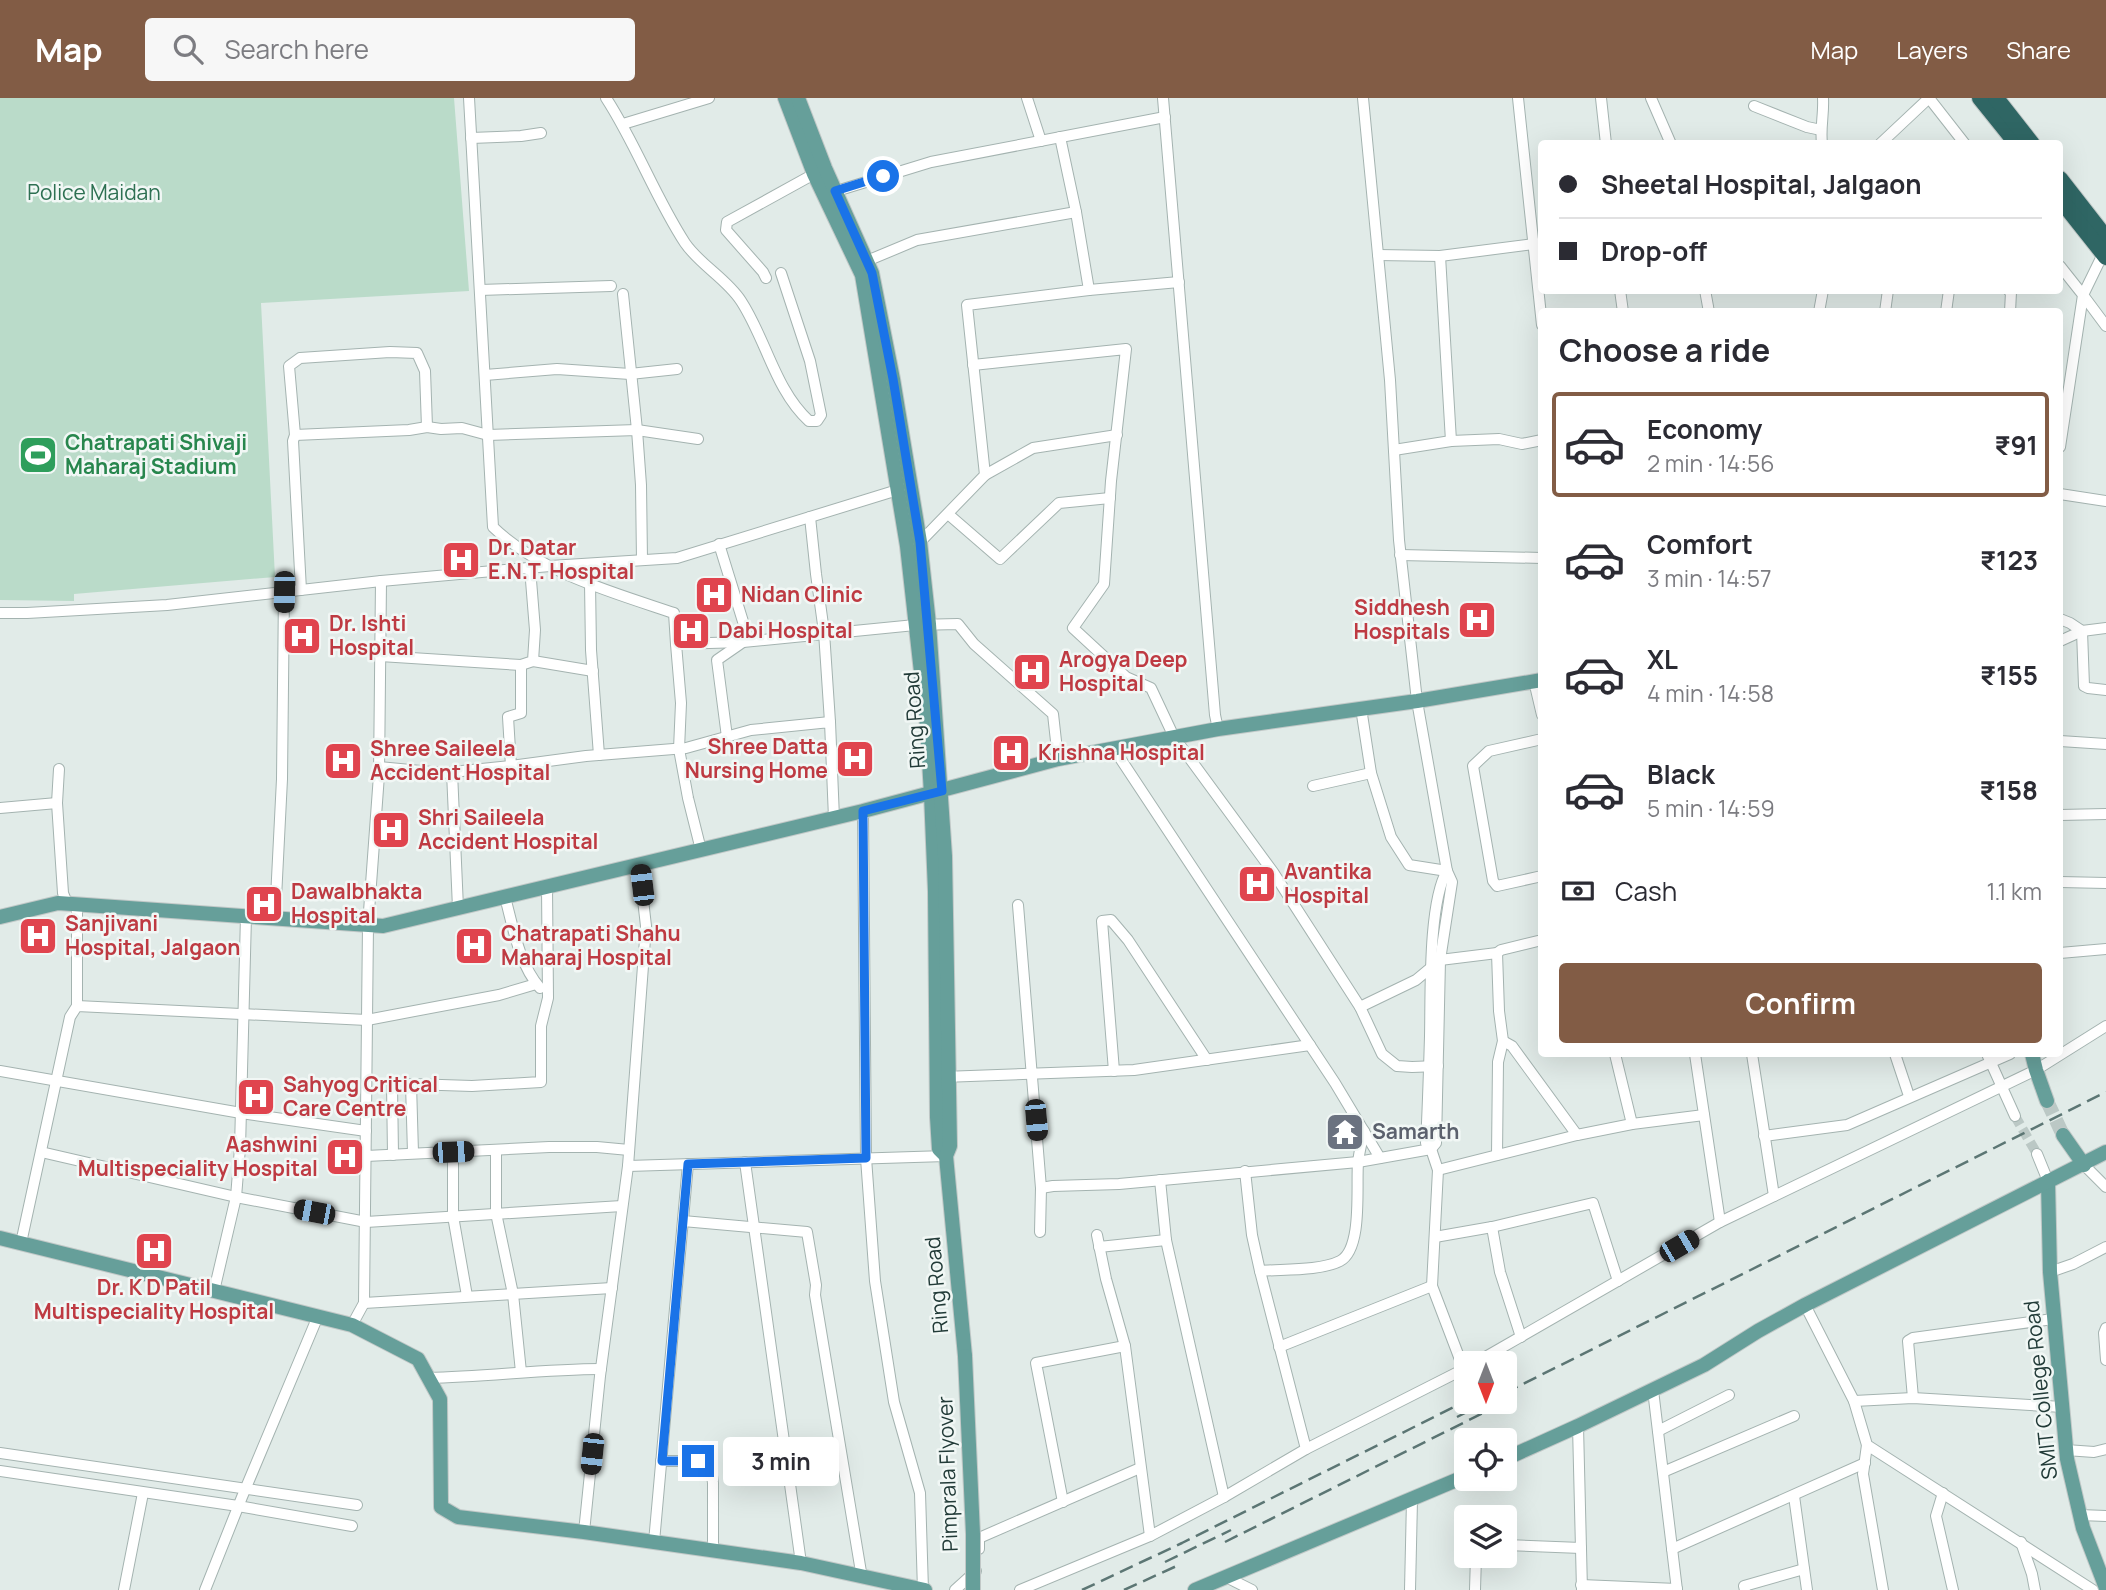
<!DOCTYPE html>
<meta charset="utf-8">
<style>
body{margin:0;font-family:Manrope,sans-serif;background:#f7f7f7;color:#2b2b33;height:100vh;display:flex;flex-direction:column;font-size:26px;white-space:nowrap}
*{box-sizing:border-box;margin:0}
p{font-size:23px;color:#7c7c81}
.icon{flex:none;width:38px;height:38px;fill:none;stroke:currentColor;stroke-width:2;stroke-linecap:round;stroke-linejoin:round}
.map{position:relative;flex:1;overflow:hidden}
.sheet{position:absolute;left:1538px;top:210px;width:525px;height:749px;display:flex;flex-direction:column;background:#fff;border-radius:7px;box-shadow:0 7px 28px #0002}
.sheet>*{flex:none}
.guide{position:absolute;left:1538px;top:42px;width:525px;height:154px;border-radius:7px;box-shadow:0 7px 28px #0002;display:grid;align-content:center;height:154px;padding:0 21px;background:#fff}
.needle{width:46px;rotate:180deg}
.controls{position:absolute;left:1454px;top:1253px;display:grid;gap:14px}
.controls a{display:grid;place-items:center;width:63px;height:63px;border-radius:7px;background:#fff;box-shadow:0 7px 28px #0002;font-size:35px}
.end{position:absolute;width:32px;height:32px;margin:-16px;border:9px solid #1a73e8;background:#fff;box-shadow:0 0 0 4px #fff}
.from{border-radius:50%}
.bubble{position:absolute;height:49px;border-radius:7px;background:#fff;box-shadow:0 7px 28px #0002;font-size:23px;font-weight:700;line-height:49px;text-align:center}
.car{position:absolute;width:21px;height:42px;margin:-21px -10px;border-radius:9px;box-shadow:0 0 5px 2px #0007;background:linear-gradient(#222 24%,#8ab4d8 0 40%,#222 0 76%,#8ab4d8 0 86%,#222 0)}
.guide b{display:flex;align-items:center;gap:24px;height:66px;font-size:26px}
.guide b+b{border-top:2px solid #e1e1e2}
.guide i{width:18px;height:18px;background:#2b2b33}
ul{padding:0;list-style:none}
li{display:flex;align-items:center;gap:21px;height:105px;margin:0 14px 10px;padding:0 7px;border:4px solid transparent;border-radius:7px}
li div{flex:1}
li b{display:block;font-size:26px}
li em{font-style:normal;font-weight:700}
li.on{border-color:#825c45}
li>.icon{width:63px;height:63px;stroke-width:1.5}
h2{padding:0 21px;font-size:32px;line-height:84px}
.pay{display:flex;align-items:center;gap:18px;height:77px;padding:0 21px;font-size:26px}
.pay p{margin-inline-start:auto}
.primary-button{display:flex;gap:14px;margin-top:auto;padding:14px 21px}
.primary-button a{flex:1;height:80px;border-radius:7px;background:#825c45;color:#fff;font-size:28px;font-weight:700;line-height:80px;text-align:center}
header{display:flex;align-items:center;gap:42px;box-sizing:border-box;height:98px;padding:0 35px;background:#825c45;color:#fff}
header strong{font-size:33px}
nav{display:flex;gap:38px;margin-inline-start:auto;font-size:24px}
.search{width:490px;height:63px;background:#f7f7f7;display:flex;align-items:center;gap:18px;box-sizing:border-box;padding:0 24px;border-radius:7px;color:#7c7c81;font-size:26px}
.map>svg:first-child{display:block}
.green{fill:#badbc9}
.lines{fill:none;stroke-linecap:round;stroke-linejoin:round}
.minor-tunnel{stroke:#bbc8c5;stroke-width:10;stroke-dasharray:10 5;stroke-linecap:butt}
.major-tunnel{stroke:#bbc8c5;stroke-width:14;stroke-dasharray:14 7;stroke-linecap:butt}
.minor-casing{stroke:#a4b3b0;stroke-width:12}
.major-casing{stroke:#c1c8c7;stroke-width:16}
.highway-casing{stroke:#c1c8c7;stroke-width:18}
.minor{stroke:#fff;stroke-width:10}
.major{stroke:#669f9a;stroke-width:14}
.highway{stroke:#2f6664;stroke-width:16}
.rail{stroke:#5c7674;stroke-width:2.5;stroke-dasharray:14 7;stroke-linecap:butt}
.major-bridge-casing{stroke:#c1c8c7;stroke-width:16;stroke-linecap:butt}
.major-bridge{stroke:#669f9a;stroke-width:14}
.route{stroke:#1a73e8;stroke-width:9}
.labels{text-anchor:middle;stroke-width:5;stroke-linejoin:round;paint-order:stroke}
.park-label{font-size:21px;fill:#2d7052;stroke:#f1f7f5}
.leisure-label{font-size:21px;font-weight:bold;fill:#27864d;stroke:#f1f7f5;text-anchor:start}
.health-label{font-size:21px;font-weight:bold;fill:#be3a42;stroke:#f1f7f5;text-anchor:start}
.street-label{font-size:21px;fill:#223b38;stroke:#f1f7f5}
.worship-label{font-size:21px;font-weight:bold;fill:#5b616d;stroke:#f1f7f5;text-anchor:start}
</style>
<header>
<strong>Map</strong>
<div class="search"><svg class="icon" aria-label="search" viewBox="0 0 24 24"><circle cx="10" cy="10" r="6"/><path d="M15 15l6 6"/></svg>Search here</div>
<nav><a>Map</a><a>Layers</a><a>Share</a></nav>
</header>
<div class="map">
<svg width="2106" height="1492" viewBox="0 0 2106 1492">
<rect width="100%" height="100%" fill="#e1ebe8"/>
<!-- green -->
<path class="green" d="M0 0H454L469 193 261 205 275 479 74 496V503L0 502Z"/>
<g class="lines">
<!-- minor-tunnel -->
<path class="minor-tunnel" d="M2015 1018 2037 1056"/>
<!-- major-tunnel -->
<path class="major-tunnel" d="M2047 1003 2063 1037"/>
<!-- minor casing -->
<g class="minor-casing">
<g id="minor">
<path d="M469 0 493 429C539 474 614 495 674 515L676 546"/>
<path d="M606 0C636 46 655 99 685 145 700 167 727 181 741 203 766 241 775 292 809 323H817L821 317 810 263 781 175"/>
<path d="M1027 0 1041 43"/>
<path d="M1163 0 1215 617 1218 631"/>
<path d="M1363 0 1390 282 1399 442 1417 603 1447 773 1452 784 1440 862 1436 1045 1431 1051"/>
<path d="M1518 0 1542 227"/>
<path d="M1601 0 1606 46"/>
<path d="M1651 0 1671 46"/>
<path d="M1929 0 1965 46"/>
<path d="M1754 8 1807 29 1821 32"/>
<path d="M623 26 709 0"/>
<path d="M471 40 521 38 541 35"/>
<path d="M1822 46C1820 30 1824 16 1823 0"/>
<path d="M1880 46 1929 0"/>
<path d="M830 95 931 64 1165 19"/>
<path d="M2103 156 2083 197 2106 228"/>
<path d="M1378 157 1440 158 1542 145"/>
<path d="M1440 158 1451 343"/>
<path d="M862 165 917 142 1076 114"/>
<path d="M2060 168 2083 197 2060 349"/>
<path d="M766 180 763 174 726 132 727 124 814 76"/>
<path d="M480 192 611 188"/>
<path d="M1089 192 1179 184"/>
<path d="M1620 192 1623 214"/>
<path d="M1705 192 1709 214"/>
<path d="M2008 192 2011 194 2010 214"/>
<path d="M623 196 637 332 641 387 642 462"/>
<path d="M1819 214 1823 192"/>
<path d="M1885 214 1888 192"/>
<path d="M1946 214 1949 192"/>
<path d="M973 267 1126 251 1111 383 1104 486 1073 530 1126 579 1151 590 1174 639 1273 774 1360 909 1382 956 1397 968 1412 969 1438 968"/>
<path d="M485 277 557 271 630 276 677 271"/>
<path d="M295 337 409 332 427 329 441 331 462 330 488 337 637 332 698 341"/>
<path d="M1394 352 1451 343 1499 341 1522 346 1542 342"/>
<path d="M985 377 1033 350 1117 337"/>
<path d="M2060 396 2106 403"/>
<path d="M948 416 1000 461 1059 405 1110 400"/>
<path d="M810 419 816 476 824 534 830 624"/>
<path d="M916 445 920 444 985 377 967 207 1089 192 1076 114 1060 39"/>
<path d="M719 446 749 543"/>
<path d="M1400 457 1542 460"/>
<path d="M590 485 591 552 599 657"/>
<path d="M301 492 293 343 295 337 289 268 300 260 390 254 417 255 425 273 427 329"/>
<path d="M0 515H27L167 507 381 483 550 468 677 460 904 390"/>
<path d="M2060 521 2070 525 2082 533 2084 588 2088 590 2106 592"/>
<path d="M2060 543 2082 533 2106 530"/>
<path d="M380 558 521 567"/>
<path d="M533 563 593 573"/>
<path d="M1534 583 1542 617"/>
<path d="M1361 610 1371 675 1391 739 1409 767 1447 773"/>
<path d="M727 639 717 562 743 544"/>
<path d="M1542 641 1489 653 1473 668 1493 783 1497 788 1542 778"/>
<path d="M2060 643 2106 646"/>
<path d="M1114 651 1335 985 1380 1060"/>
<path d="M511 668 508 619 521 615V567L533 563 535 532 530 470"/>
<path d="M379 669 442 675 511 668 586 658 686 650 751 632 830 624 834 720"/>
<path d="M59 671 57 705 63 795 67 805"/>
<path d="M452 674 458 810"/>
<path d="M1313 688 1371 675"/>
<path d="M0 710 57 705"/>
<path d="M863 713 866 1060 875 1183 894 1304 920 1395 923 1492"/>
<path d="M2060 717 2106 716"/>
<path d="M701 752 688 700 679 651 681 605 676 546 743 544 915 527 958 526 974 546 1053 616 1058 661"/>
<path d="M1447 773C1428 805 1431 898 1430 938 1429 973 1428 1009 1426 1045L1431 1051 1438 1072 1432 1188 1464 1272"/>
<path d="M2060 784 2106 785"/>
<path d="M505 799C513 829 519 866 540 890"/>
<path d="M77 806V908"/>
<path d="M1018 807 1041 1090 1040 1134"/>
<path d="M275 820 282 681 284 493"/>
<path d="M1497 855 1499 913 1503 943 1498 964 1497 1057"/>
<path d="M2060 855 2106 851"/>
<path d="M1360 909 1416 882 1440 862 1497 855 1501 852 1542 842"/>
<path d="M1503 943 1512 948 1577 1037"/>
<path d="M1615 956 1632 1026"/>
<path d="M1695 956 1720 1124"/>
<path d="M1752 956 1774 1098"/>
<path d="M1895 956 1909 998"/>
<path d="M1987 956 2015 1018"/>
<path d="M0 973 241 1015 366 1033"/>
<path d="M1114 973 1102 823 1111 822 1128 842 1207 962"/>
<path d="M943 979 1134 972 1310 947"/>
<path d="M392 986 393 1057"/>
<path d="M1764 1038 1847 1027 2010 956"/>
<path d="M496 1052V1115L513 1196 521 1274"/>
<path d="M41 1054 236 1099 366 1124 622 1108"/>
<path d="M453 1054V1118L467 1198"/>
<path d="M413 1055 411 986 472 988 541 984V928L548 900 547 789"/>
<path d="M2037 1056 2048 1083"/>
<path d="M366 1058 549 1049H597L629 1052"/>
<path d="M745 1064 801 1465"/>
<path d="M2084 1067 2106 1089"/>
<path d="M628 1068 946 1058"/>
<path d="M1438 1072 1577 1037 1632 1026 1704 1017"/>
<path d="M1245 1073 1252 1137 1260 1173 1306 1351"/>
<path d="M1160 1082 1166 1142 1224 1399"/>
<path d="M1041 1090 1053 1088 1119 1086 1358 1064 1431 1051"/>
<path d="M683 1123 807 1134 816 1187 815 1197 862 1480"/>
<path d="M1492 1129 1500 1174 1521 1239"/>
<path d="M1097 1137 1106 1181 1125 1248 1150 1438"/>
<path d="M1435 1139 1492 1129 1593 1105 1618 1183"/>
<path d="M21 1145 70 919 77 908 367 922 499 897 536 886"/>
<path d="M1099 1149 1166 1142"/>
<path d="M1260 1173C1283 1171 1320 1173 1340 1163 1363 1151 1356 1088 1358 1065 1359 1054 1362 1044 1364 1033"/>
<path d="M2050 1174 2073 1166 2106 1149"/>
<path d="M214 1193 236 1099 240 1050 246 818"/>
<path d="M364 1205 612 1190"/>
<path d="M1805 1207 1854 1303 1867 1347 2093 1492"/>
<path d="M352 1227 364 1205 368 827 379 677 381 483"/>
<path d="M2106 1230 2104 1235 2106 1262"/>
<path d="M1279 1249 1432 1188"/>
<path d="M1475 1265 1720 1124 2036 972 2106 928"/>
<path d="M428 1280C486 1279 543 1271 601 1271"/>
<path d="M1653 1292 1677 1492"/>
<path d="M1913 1300 1908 1243 1913 1240 2053 1221"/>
<path d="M1854 1303 1913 1300 2063 1309"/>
<path d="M1578 1328 1582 1492"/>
<path d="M1658 1333 1729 1297"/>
<path d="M1867 1347 1863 1376 1883 1492"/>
<path d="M2066 1352 2094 1354 2106 1351"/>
<path d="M0 1355 357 1407"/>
<path d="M661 1363H698L711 1370 713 1385V1453"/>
<path d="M0 1373 238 1408 352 1428"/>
<path d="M1663 1374 1794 1318"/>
<path d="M1943 1395 1936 1418 1953 1492"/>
<path d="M1794 1398 1807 1492"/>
<path d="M1063 1404 1036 1265 1125 1248"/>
<path d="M2080 1417 2106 1418"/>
<path d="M584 1434 600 1278 628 1068 646 828 639 767"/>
<path d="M654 1444 688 1066"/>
<path d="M2021 1444 2032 1476 2035 1492"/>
<path d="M1505 1447 1581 1450"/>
<path d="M979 1451V1440L1140 1370"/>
<path d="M1672 1451 1865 1365"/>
<path d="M1228 1480 1252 1492"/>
<path d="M1581 1487 1677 1491"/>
<path d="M124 1492 143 1395"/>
<path d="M205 1492 242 1399 318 1218"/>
<path d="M955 1492 976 1473"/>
<path d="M1020 1492 1150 1438 1224 1399 1306 1351 1466 1270"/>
<path d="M1410 1492 1412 1402"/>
<path d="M1475 1492 1476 1458"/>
<path d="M1745 1492 1744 1488 1804 1471"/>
</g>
</g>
<!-- major casing -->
<g class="major-casing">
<g id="major">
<path d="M785 0 814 76 862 177 907 448 927 628 931 696 935 793 937 1019 939 1051 946 1058"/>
<path d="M798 0 825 70 872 175 893 281 920 444 929 526 945 758 950 1048 946 1058 965 1258"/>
<path d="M0 819 58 805 383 828 863 713 1058 661 1218 631 1417 603 1542 582"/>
<path d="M2032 956 2036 972 2047 1003"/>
<path d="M2063 1037 2084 1067"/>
<path d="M2048 1083 2050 1174 2067 1361 2083 1430 2106 1490"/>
<path d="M0 1140 352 1227 418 1261 440 1301 441 1409 458 1419 584 1434 801 1465 925 1492"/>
<path d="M1505 1361 1578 1328 1704 1267 1758 1233 1805 1207 2106 1054"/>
<path d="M1195 1492 1466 1378"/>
</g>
</g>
<!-- highway casing -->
<g class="highway-casing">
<g id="highway">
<path d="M1980 0 2017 46"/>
<path d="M1996 0 2032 46"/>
<path d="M2060 81 2106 140"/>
<path d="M2060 101 2106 159"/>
</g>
</g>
<!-- minor -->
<use href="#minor" class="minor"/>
<!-- major -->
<use href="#major" class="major"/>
<!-- highway -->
<use href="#highway" class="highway"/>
<!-- rail -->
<g class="rail">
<path d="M1505 1295 2106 994"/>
<path d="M1457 1319 1487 1304"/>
<path d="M1225 1444 1505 1304"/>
<path d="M1165 1464 1231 1432"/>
<path d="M1082 1492 1182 1445 1466 1303"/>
<path d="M1124 1492 1181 1466"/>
</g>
<!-- major-bridge casing -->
<g class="major-bridge-casing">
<path id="major-bridge" d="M965 1258 973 1436V1492"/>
</g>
<!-- major-bridge -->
<use href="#major-bridge" class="major-bridge"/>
</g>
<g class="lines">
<!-- route -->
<path class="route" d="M698 1363H662L688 1066 866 1060 863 713 942 693 920 444 893 281 872 175 835 93 883 78"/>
</g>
<!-- icons -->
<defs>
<g id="stadium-square" transform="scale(2.0125)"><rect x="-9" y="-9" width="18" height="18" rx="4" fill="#2e9e5b" stroke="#f1f7f5"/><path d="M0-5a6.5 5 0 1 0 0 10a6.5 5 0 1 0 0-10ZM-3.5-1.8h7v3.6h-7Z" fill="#fff"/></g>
<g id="hospital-square" transform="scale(2.0125)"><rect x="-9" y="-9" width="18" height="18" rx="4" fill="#e0444e" stroke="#f1f7f5"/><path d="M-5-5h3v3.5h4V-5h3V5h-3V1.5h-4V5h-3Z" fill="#fff"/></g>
<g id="temple-square" transform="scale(2.0125)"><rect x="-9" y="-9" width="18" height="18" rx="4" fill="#6b7280" stroke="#f1f7f5"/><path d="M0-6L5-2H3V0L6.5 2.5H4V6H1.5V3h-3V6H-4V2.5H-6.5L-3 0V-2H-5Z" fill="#fff"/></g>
</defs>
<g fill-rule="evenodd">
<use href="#stadium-square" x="38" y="357"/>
<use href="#hospital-square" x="461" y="462"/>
<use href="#hospital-square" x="714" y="497"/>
<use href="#hospital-square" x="1477" y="522"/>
<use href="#hospital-square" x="691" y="533"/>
<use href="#hospital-square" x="302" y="538"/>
<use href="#hospital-square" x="1032" y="574"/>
<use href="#hospital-square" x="1011" y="655"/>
<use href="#hospital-square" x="855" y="661"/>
<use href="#hospital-square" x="343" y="663"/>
<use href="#hospital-square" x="391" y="732"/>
<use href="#hospital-square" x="1257" y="786"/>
<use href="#hospital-square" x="264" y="806"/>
<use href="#hospital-square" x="38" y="838"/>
<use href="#hospital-square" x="474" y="848"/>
<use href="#hospital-square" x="256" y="999"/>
<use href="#temple-square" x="1345" y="1034"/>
<use href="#hospital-square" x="345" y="1059"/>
<use href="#hospital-square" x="154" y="1153"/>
</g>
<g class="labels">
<!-- park labels -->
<g class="park-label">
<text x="94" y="102">Police Maidan</text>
</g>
<!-- leisure labels -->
<g class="leisure-label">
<text x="65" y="352">Chatrapati Shivaji<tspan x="65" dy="24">Maharaj Stadium</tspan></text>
</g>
<!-- health labels -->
<g class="health-label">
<text x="488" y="457">Dr. Datar<tspan x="488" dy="24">E.N.T. Hospital</tspan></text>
<text x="741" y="504">Nidan Clinic</text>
<text x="1450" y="517" text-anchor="end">Siddhesh<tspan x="1450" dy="24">Hospitals</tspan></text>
<text x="329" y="533">Dr. Ishti<tspan x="329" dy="24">Hospital</tspan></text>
<text x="718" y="540">Dabi Hospital</text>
<text x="1059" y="569">Arogya Deep<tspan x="1059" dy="24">Hospital</tspan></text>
<text x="828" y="656" text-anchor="end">Shree Datta<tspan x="828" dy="24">Nursing Home</tspan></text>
<text x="370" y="658">Shree Saileela<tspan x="370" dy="24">Accident Hospital</tspan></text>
<text x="1038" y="662">Krishna Hospital</text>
<text x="418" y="727">Shri Saileela<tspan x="418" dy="24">Accident Hospital</tspan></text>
<text x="1284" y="781">Avantika<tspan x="1284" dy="24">Hospital</tspan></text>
<text x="291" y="801">Dawalbhakta<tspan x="291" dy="24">Hospital</tspan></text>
<text x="65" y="833">Sanjivani<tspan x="65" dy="24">Hospital, Jalgaon</tspan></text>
<text x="501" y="843">Chatrapati Shahu<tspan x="501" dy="24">Maharaj Hospital</tspan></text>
<text x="283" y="994">Sahyog Critical<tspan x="283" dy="24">Care Centre</tspan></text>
<text x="318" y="1054" text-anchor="end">Aashwini<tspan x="318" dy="24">Multispeciality Hospital</tspan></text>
<text x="154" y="1197" text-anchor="middle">Dr. K D Patil<tspan x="154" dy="24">Multispeciality Hospital</tspan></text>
</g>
<!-- street labels -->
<g class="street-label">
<text transform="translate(915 622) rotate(-94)" y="7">Ring Road</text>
<text transform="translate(937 1187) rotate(-95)" y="7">Ring Road</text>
<text transform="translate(2041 1292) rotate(-96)" y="7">SMIT College Road</text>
<text transform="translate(948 1376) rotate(-92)" y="7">Pimprala Flyover</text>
</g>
<!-- worship labels -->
<g class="worship-label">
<text x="1372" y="1041">Samarth</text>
</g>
</g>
</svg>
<div class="controls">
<a><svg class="needle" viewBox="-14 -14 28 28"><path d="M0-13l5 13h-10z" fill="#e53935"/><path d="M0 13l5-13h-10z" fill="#7c7c81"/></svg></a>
<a><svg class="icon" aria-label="locate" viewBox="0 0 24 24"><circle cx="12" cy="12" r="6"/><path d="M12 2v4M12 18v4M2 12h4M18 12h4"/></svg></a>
<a><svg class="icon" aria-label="layers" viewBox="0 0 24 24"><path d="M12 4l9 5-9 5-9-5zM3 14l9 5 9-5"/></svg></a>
</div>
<i class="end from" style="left:883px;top:78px"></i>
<i class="end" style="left:698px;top:1363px"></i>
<div class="bubble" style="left:723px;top:1339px;width:116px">3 min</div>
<i class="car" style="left:284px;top:494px;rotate:181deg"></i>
<i class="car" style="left:642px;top:787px;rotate:353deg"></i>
<i class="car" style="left:1036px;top:1022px;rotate:175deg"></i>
<i class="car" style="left:453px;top:1054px;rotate:88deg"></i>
<i class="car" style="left:314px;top:1114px;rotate:281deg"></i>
<i class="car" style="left:1679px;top:1148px;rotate:60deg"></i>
<i class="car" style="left:592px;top:1356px;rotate:186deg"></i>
<div class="guide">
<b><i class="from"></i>Sheetal Hospital, Jalgaon</b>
<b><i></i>Drop-off</b>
</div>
<section class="sheet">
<h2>Choose a ride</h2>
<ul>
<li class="on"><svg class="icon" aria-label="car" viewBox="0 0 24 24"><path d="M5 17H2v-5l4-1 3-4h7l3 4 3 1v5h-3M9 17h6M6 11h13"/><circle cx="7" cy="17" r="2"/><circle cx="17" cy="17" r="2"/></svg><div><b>Economy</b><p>2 min · 14:56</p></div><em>₹91</em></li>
<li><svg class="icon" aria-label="car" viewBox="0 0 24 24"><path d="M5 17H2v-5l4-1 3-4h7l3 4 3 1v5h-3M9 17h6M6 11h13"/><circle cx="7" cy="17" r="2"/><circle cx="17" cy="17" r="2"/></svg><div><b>Comfort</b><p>3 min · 14:57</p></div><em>₹123</em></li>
<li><svg class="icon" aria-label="car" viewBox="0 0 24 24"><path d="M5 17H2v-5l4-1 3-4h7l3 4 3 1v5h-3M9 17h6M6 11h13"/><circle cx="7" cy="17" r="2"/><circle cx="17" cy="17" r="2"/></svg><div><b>XL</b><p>4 min · 14:58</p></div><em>₹155</em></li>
<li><svg class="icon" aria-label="car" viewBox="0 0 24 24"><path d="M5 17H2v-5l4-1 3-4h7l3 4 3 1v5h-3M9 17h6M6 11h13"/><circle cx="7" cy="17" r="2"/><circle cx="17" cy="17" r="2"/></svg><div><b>Black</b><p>5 min · 14:59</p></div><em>₹158</em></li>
</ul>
<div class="pay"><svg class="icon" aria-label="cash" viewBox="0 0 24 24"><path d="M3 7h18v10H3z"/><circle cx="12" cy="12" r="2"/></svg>Cash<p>1.1 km</p></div>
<div class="primary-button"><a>Confirm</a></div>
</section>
</div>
